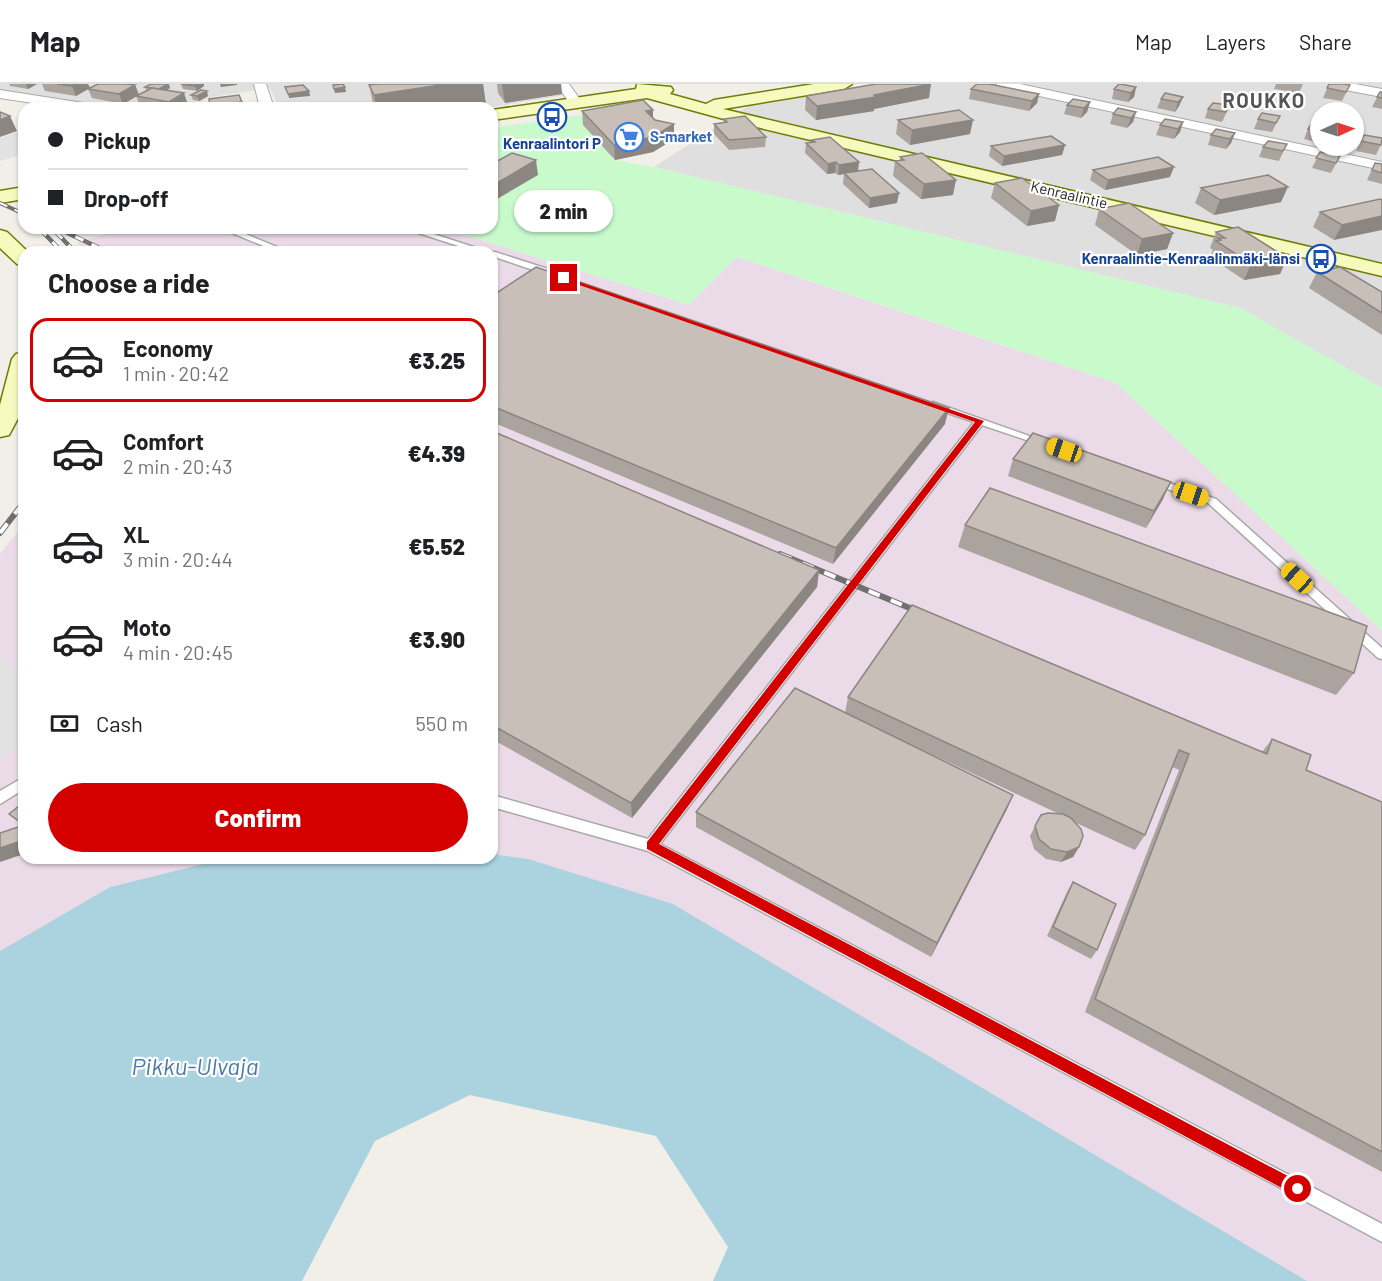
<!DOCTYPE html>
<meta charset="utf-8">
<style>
body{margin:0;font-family:Barlow,sans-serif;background:#f6f6f6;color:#202124;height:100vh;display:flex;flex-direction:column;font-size:22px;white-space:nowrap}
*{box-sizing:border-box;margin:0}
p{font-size:20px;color:#757577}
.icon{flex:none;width:33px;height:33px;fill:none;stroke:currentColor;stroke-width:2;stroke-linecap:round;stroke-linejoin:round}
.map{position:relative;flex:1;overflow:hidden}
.side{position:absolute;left:18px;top:162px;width:480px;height:618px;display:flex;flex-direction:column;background:#fff;border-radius:18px;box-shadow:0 2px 4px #0004}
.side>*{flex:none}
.hud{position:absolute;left:18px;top:18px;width:480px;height:132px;border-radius:18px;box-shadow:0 2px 4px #0004;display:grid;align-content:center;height:132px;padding:0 30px;background:#fff}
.needle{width:39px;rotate:87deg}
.controls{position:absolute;left:1310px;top:18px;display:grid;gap:12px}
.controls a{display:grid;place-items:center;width:54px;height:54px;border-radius:50%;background:#fff;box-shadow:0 2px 4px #0004;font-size:30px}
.end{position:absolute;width:27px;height:27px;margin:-14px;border:8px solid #d40000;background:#fff;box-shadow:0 0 0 3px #fff}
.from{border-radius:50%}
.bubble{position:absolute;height:42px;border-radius:21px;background:#fff;box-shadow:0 2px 4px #0004;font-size:20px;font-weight:800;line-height:42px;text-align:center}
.car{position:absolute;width:18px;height:36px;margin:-18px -9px;border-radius:8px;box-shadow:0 0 4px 2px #0007;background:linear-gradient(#f5c518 24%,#345 0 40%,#f5c518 0 76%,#345 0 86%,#f5c518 0)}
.hud b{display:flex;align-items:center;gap:21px;height:57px;font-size:22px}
.hud b+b{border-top:2px solid #e0e0e0}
.hud i{width:15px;height:15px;background:#202124}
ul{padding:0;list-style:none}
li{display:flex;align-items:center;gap:18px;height:84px;margin:0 12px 9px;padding:0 18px;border:3px solid transparent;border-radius:18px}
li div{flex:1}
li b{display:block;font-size:22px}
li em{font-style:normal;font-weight:800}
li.on{border-color:#d40000}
li>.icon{width:54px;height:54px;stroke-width:1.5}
h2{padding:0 30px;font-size:27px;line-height:72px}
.pay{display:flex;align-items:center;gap:15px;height:66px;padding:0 30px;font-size:22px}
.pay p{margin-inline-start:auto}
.primary-button{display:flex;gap:12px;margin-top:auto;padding:12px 30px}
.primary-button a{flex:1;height:69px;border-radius:36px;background:#d40000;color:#fff;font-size:24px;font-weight:800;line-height:69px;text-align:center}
header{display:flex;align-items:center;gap:36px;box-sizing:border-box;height:84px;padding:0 30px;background:#fff;border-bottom:2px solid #e0e0e0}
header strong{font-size:28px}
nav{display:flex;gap:33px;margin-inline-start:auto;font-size:21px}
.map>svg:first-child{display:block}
.residential{fill:#e0dfdf;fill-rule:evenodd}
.industrial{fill:#ebdbe8}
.park{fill:#c8facc}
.parking{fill:#e2e2e2}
.water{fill:#aad3df}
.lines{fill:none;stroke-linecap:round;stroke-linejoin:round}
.lane-casing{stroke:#a9a9a9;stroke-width:3}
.street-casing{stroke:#a9a9a9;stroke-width:2}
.secondary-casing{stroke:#707d05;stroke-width:3}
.lane{fill:#fff;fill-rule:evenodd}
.street{fill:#fff;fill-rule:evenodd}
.secondary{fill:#f7fabf;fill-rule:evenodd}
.rail-far2-casing{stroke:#707070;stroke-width:4}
.rail-far1-casing{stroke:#707070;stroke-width:4.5}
.rail-casing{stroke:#707070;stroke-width:6}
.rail-far2{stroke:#fff;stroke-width:2;stroke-dasharray:8;stroke-linecap:butt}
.rail-far1{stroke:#fff;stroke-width:3;stroke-dasharray:9;stroke-linecap:butt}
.rail{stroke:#fff;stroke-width:4;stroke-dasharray:12;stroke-linecap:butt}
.wall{fill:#aba49e}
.shaded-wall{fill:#8b8681}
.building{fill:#c7bfb8;stroke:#8b8681;stroke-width:1.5}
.route{fill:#d40000}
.labels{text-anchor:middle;stroke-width:4.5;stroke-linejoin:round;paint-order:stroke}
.far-shop-label{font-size:15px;font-weight:bold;fill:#366cbe;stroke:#fff;text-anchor:start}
.far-transit-label{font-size:15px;font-weight:bold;fill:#164399;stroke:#fff}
.far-street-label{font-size:15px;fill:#222;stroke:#fff}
.far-district-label{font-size:20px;font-weight:bold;letter-spacing:1.5px;fill:#555;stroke:#fff}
.near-water-label{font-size:24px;font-style:italic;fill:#4a7aab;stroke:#fff}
</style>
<header>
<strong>Map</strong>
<nav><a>Map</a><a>Layers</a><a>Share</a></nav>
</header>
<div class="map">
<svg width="1382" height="1197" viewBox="0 0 1382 1197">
<rect width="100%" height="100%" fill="#f2efe9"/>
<!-- residential -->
<g class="residential">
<path d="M0 0H556L565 11 487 24H279L270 4 211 13 188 24H81L0 10Z"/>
<path d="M888 0H1382V304L1240 224 654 83 748 22ZM1320 28H1353V62H1320Z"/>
</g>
<!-- industrial -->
<g class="industrial">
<path d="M126 144H443L689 221 737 173 1116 299 1382 547V1197H1307L528 775 492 770V168H85L77 158Z"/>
<path d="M24 440V774H227L110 803 0 867V470Z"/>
</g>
<!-- park -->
<path class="park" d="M581 31 615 76 654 83 1240 224 1382 304V547L1116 299 737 173 689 221 443 144H492V44Z"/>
<!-- parking -->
<g class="parking">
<path d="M24 45V70L0 77V54Z"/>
<path d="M0 572 24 590V655L0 674Z"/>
</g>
<!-- water -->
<path class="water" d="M492 770 528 775 673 820 1307 1197H713L728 1163 656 1052 470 1011 375 1057 302 1197H0V867L110 803 227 774H492Z"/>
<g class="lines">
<!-- lane casing -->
<g class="lane-casing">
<g id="lane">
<path d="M220 144H231L289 168H278Z"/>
<path d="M403 144H415L489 168H477Z"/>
<path d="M491 168H495L551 186 552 188 545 190 492 172Z"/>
<path d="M933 318 1049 359 1044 362 1041 361 982 341 660 760 1382 1140V1158L648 767 492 723V711L648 755 974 338 930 323V319Z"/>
<path d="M1154 394 1216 415 1382 564V575L1378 574 1208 419 1150 399V395Z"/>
<path d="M24 693V705L0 720V707Z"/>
</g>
</g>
<!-- street casing -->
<g class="street-casing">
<g id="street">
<path d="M254 0H266L274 24H260Z"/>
<path d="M556 0H569L582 18 581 21H571Z"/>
<path d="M996 0H1020L1382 78V86L1002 4Z"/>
<path d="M1329 0H1355L1382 5V13L1335 4Z"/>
<path d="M0 6 90 20 97 24H65L0 14Z"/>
</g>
</g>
<!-- secondary casing -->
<g class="secondary-casing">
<g id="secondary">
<path d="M637 0 671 3 673 6 670 10 706 20 714 16 814 0H852L844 5 723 25 1382 180V192L731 37 647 14 492 36V26L636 5Z"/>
<path d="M24 103V115L0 119V107Z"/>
<path d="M0 146 7 148 28 168H24V182L17 180 0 164Z"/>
<path d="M24 268V323L9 351 0 353V321L12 275 16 270Z"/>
</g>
</g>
<!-- lane -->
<use href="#lane" class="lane"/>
<!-- street -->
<use href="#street" class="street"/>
<!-- secondary -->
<use href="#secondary" class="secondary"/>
<!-- rail-far2 casing -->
<g class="rail-far2-casing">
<g id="rail-far2">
<path d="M0 119 24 130"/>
<path d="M39 144 41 146"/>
<path d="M57 144 62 146"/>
</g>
</g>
<!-- rail-far1 casing -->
<g class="rail-far1-casing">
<g id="rail-far1">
<path d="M40 145 62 168"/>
<path d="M59 145 108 168"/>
<path d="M56 148 75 168"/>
</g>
</g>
<!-- rail casing -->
<g class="rail-casing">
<g id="rail">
<path d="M0 449 24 418"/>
<path d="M780 470 924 530"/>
</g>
</g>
<!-- rail-far2 -->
<use href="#rail-far2" class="rail-far2"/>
<!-- rail-far1 -->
<use href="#rail-far1" class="rail-far1"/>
<!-- rail -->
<use href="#rail" class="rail"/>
</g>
<!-- wall -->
<g class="wall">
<path d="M9 0H37L28 5 10 2Z"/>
<path d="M42 0H88L90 4 135 1 139 11 123 20 92 14 88 5 76 12 45 7Z"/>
<path d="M181 0H204V2L197 7 183 5Z"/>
<path d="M369 0H483L486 21 468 24H374Z"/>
<path d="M497 0H561L562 10 505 19 498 9Z"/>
<path d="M1276 0H1303L1299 9 1274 5Z"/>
<path d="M1329 0 1350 1 1342 17 1323 14Z"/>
<path d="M145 3 170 4 167 6 187 18 178 24H152L140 22 136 12 146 7Z"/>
<path d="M1136 3 1134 13 1128 18 1112 15 1114 5Z"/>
<path d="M971 5 1039 10 1037 19 1029 27 969 15Z"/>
<path d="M1380 8H1382V25L1372 23Z"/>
<path d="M191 11 208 12 199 17 193 16Z"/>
<path d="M806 12 929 14 874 25V27L816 36 805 26Z"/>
<path d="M1183 13 1179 22 1175 28 1157 24 1161 15Z"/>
<path d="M1090 18 1087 28 1081 34 1064 30 1067 21Z"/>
<path d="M1230 21 1222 38 1205 34 1208 25Z"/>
<path d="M582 27 653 33 674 55 653 68 615 76 583 41Z"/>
<path d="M1136 28 1133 38 1127 44 1110 40 1113 30Z"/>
<path d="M1280 32 1272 48 1254 45 1258 35Z"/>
<path d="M724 35 766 53 765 63 729 66 714 50V40L724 39Z"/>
<path d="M898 36 970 50 910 61 896 50Z"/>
<path d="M1183 38 1180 48 1174 55 1156 51 1160 41Z"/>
<path d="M1320 38V59L1304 55 1308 45 1318 41Z"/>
<path d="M1235 49 1231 59 1226 65 1208 61 1211 51Z"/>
<path d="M1364 51 1382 58 1376 71 1356 67Z"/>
<path d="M812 56 858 87 897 119 869 124 843 100 844 90 838 91 835 89 827 90 805 69 806 59 812 58Z"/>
<path d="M1287 60 1279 77 1259 73 1263 63Z"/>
<path d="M1065 61 1062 71 1002 82 989 72 991 62Z"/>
<path d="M1320 68 1340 72 1331 89 1312 84Z"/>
<path d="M900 73 953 111 921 115 893 92 895 77 900 76Z"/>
<path d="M1375 79 1382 80V100L1367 96Z"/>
<path d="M1093 86 1170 93 1105 106 1090 96Z"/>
<path d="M995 99 1055 137 1027 142 991 114Z"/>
<path d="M1201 104 1281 118 1214 131 1195 119Z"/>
<path d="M1382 116 1334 156 1313 143 1320 128Z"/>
<path d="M1099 125 1173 149 1167 165 1137 171 1095 141Z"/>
<path d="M1216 148 1287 174 1280 190 1244 196 1210 173 1213 166 1210 164Z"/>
<path d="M1317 188 1382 208V251L1309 204Z"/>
<path d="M492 212 945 340 833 480 492 338Z"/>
<path d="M492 347 819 486 817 503 632 734 492 655Z"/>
<path d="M1013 375 1163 415 1146 444 1008 392Z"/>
<path d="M965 441 1354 589 1336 611 958 463Z"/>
<path d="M848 613 1262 668 1272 655 1306 686 1382 718V1088L1085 928 1179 686 1172 683 1145 751 1135 766 1074 738 1079 763 1073 773 1061 778 1046 775 1034 765 1030 752 1035 742 1057 729 867 640 1013 711 1006 727 931 873 696 743V728L845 629Z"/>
<path d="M1073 798 1097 866 1091 875 1047 852 1067 808Z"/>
</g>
<!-- shaded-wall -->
<g class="shaded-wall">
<path d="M26 0H37L28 5Z"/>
<path d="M76 0H88L90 4 76 12 72 2Z"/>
<path d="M169 0 170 4 160 10 159 5Z"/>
<path d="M198 0H204V2L197 7 195 2Z"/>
<path d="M220 0H237V1L221 3Z"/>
<path d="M447 0H483L486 21 468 24H377L374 11Z"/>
<path d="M502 0H561L562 10 505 19Z"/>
<path d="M931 0 929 14 874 25V27L816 36 817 22Z"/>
<path d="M135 1 139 11 123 20 119 10Z"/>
<path d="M345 3 346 8 335 9 334 5Z"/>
<path d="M1136 3 1134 13 1128 18 1131 9Z"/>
<path d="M207 7 208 12 199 17 197 12Z"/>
<path d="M309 7 310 12 289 14 288 10Z"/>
<path d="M184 9 187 18 178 24H171L169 18Z"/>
<path d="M1039 10 1037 19 1029 27 1032 17Z"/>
<path d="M1183 13 1179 22 1175 28 1178 18Z"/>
<path d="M242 18 244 24H211L210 22Z"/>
<path d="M1090 18 1087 28 1081 34 1084 24Z"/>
<path d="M653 26V41L646 27Z"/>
<path d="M1136 28 1133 38 1127 44 1131 34Z"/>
<path d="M10 32 17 47 0 53V36Z"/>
<path d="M973 36 970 50 910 61 912 46Z"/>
<path d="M1183 38 1180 48 1174 55 1178 45Z"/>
<path d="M674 40V55L653 68 615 76 614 61Z"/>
<path d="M1235 49 1231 59 1226 65 1230 55Z"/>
<path d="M1065 61 1062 71 1002 82 1004 72Z"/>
<path d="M536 76 538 91 492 118V102Z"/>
<path d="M836 78 835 89 827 90 828 80Z"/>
<path d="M859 78 858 88 838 91 839 81Z"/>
<path d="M1174 83 1170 93 1105 106 1108 96Z"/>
<path d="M956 96 953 111 921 115 924 100Z"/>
<path d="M1288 103 1281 118 1214 131 1220 116Z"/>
<path d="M899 109 897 119 869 124 870 114Z"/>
<path d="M1059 121 1055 137 1027 142 1031 127Z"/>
<path d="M1382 132V146L1334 156 1342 141Z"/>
<path d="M1173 149 1167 165 1137 171 1142 155Z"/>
<path d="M1287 174 1280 190 1244 196 1251 180Z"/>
<path d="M949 324 945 340 833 480 836 464Z"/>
<path d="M1171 398 1163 415 1146 444 1154 427Z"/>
<path d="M819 486 817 503 632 734 631 719Z"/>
<path d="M1013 711 1006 727 931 873 937 859Z"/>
<path d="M24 756V770L0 778V764Z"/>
<path d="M1079 763 1073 773 1061 778 1067 768Z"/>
</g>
<!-- building -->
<g class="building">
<path d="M57 0H76L72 2Z"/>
<path d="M98 0H126L135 1 119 10 88 5Z"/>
<path d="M151 0H168L159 5 145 3Z"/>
<path d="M181 0H198L195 2Z"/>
<path d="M343 0 345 3 334 5 333 1Z"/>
<path d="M378 0H447L374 11 369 1Z"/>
<path d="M876 0H931L874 11 876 13 817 22 806 12Z"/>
<path d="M977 0H989L1039 10 1032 17 971 5Z"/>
<path d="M1119 0H1120L1136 3 1131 9 1114 5Z"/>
<path d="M1329 0H1344L1350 1 1346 8 1327 4Z"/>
<path d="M303 1 309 7 288 10 285 3Z"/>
<path d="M152 4 184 9 169 18 136 12Z"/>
<path d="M201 6 207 7 197 12 191 11Z"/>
<path d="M1380 8H1382V14L1377 13Z"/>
<path d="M1165 9 1183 13 1178 18 1161 15Z"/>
<path d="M239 11 242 18 210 22 209 15Z"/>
<path d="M1073 15 1090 18 1084 24 1067 21Z"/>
<path d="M643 16 653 26 646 27 655 36 674 40 653 53 614 61 582 27Z"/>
<path d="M317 19 319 23 349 19 351 24H296L295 23Z"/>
<path d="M1213 19 1230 21 1226 28 1208 25Z"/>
<path d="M1118 24 1136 28 1131 34 1113 30Z"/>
<path d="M959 26 973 36 912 46 898 36Z"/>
<path d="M0 28 10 32 0 36Z"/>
<path d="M1262 29 1280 32 1276 39 1258 35Z"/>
<path d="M745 32 766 53 729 56 714 40 727 38 724 35Z"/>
<path d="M1165 35 1183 38 1178 45 1160 41Z"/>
<path d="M1319 38 1320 48 1308 45 1312 39 1318 41Z"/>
<path d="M1216 45 1235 49 1230 55 1211 51Z"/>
<path d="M1364 51 1382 54 1381 61 1361 57Z"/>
<path d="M1051 52 1065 61 1004 72 991 62Z"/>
<path d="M830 53 859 78 839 81 836 78 828 80 806 59 815 58 812 56Z"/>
<path d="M1268 57 1287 60 1283 67 1263 63Z"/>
<path d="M1320 68 1340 72 1336 79 1316 74Z"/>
<path d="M512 69 536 76 492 102V80Z"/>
<path d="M922 69 956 96 924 100 895 77 904 76 900 73Z"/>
<path d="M1158 73 1174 83 1108 96 1093 86Z"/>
<path d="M1375 79 1382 80V89L1372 86Z"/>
<path d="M872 85 899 109 870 114 844 89Z"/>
<path d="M1268 91 1288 103 1220 116 1201 104Z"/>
<path d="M1022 94 1059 121 1031 127 995 99Z"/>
<path d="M1380 115 1382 116V132L1342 141 1320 128Z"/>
<path d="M1129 119 1173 149 1142 155 1099 125Z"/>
<path d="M1238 143 1287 174 1251 180 1216 157 1221 156 1218 154H1225L1216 148Z"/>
<path d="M536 183 949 324 836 464 492 322V212Z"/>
<path d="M1340 183 1382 208V229L1317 188Z"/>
<path d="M492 347 819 486 631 719 492 641Z"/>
<path d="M1033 349 1171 398 1154 427 1013 375Z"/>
<path d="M990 404 1367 542 1354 589 965 441Z"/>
<path d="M912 521 1267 670 1272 655 1311 671 1306 686 1382 718V1068L1095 915 1189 670 1179 666 1145 751 848 613Z"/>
<path d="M795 604 1013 711 937 859 696 728Z"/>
<path d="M24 718V741L9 730Z"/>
<path d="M1048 729 1063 730 1071 734 1081 745 1083 752 1079 763 1067 768 1051 765 1039 755 1035 742 1041 731Z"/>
<path d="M24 741V756L0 764V749Z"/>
<path d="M1073 798 1116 820 1097 866 1053 843Z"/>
</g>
<!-- route -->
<path class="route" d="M562 192 984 337 659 760 1303 1100 1305 1105 1303 1110 1298 1112 1293 1110 647 765V758L975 338 562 195Z"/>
<!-- icons -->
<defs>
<g id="bus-ring" transform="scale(1.5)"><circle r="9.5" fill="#fff" stroke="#1a4fb4" stroke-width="1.5"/><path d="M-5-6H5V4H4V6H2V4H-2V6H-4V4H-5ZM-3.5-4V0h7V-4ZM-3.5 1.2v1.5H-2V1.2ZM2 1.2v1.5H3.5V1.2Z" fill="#1a4fb4"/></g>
<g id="supermarket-ring" transform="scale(1.5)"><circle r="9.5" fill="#fff" stroke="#3f7fe0" stroke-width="1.5"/><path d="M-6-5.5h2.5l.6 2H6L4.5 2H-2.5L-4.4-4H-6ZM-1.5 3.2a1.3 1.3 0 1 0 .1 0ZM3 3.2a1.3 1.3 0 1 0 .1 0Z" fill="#3f7fe0"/></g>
</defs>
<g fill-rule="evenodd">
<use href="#bus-ring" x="552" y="33"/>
<use href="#supermarket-ring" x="629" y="53"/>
<use href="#bus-ring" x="1321" y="175"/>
</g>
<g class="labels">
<!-- far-shop labels -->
<g class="far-shop-label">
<text x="650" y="58">S-market</text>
</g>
<!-- far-transit labels -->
<g class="far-transit-label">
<text x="552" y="65">Kenraalintori P</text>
<text x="1300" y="180" text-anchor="end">Kenraalintie-Kenraalinmäki-länsi</text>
</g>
<!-- far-street labels -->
<g class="far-street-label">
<text transform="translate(1069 111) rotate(13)" y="5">Kenraalintie</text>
</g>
<!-- far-district labels -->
<g class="far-district-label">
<text x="1264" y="24">ROUKKO</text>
</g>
<!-- near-water labels -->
<g class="near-water-label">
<text x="195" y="991">Pikku-Ulvaja</text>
</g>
</g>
</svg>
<div class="controls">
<a><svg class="needle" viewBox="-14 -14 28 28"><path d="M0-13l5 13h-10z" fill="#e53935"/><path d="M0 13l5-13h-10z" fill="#757577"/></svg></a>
</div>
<i class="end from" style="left:1298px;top:1105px"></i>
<i class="end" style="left:564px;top:194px"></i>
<div class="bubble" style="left:514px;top:106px;width:99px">2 min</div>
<i class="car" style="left:1064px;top:366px;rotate:289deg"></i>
<i class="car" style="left:1191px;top:410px;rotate:109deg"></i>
<i class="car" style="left:1297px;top:494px;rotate:312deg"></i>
<div class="hud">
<b><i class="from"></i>Pickup</b>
<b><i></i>Drop-off</b>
</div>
<section class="side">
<h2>Choose a ride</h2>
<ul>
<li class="on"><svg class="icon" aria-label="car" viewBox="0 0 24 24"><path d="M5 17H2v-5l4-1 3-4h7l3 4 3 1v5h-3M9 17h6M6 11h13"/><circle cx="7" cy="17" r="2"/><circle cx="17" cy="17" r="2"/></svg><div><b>Economy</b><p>1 min · 20:42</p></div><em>€3.25</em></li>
<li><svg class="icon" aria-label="car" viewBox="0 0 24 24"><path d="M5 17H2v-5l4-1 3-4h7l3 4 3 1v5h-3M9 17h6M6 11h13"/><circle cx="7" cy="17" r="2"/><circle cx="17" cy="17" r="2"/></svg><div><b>Comfort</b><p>2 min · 20:43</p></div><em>€4.39</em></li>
<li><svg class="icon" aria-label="car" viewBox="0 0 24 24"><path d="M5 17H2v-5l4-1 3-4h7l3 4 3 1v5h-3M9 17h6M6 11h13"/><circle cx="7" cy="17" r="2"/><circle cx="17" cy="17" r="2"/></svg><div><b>XL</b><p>3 min · 20:44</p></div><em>€5.52</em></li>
<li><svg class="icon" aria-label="car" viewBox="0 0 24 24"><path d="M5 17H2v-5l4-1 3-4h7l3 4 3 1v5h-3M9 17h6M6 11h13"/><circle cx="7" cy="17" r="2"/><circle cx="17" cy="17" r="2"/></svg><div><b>Moto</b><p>4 min · 20:45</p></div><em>€3.90</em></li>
</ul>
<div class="pay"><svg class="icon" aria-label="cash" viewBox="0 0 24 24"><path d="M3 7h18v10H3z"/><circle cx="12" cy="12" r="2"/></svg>Cash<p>550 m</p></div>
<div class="primary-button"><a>Confirm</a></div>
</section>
</div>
